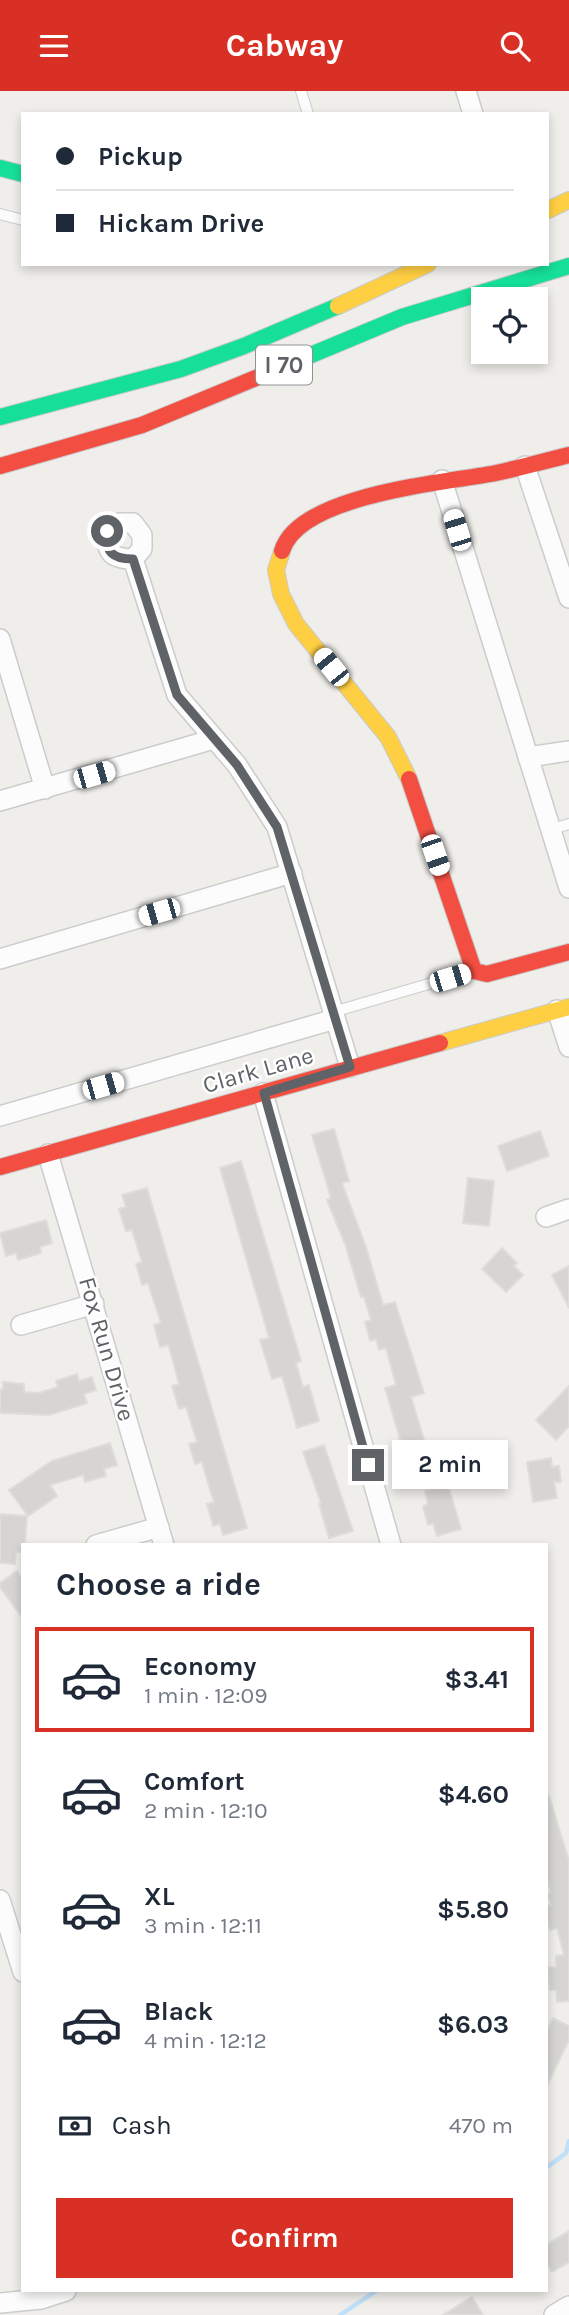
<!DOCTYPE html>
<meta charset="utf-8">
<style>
body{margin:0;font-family:Karla,sans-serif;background:#f6f6f7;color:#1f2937;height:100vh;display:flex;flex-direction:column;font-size:26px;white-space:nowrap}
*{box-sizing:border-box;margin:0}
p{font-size:23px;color:#747a83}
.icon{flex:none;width:38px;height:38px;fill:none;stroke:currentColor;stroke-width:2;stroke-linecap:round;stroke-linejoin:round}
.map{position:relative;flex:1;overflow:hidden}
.drawer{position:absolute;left:21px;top:1452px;width:527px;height:749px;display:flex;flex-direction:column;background:#fff;border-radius:0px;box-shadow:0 4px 10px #0003}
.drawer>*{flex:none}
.hud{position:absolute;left:21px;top:21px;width:528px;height:154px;border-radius:0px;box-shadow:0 4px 10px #0003;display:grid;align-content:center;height:154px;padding:0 35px;background:#fff}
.controls{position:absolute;left:471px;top:196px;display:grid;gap:14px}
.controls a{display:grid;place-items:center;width:77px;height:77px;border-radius:0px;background:#fff;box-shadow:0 4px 10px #0003;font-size:35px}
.end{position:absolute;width:32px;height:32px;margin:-16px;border:9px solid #5f6368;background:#fff;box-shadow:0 0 0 4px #fff}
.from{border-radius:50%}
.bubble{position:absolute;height:49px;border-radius:0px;background:#fff;box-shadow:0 4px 10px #0003;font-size:23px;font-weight:700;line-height:49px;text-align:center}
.car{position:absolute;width:21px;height:42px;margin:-21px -10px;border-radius:9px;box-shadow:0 0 5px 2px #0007;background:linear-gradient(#fff 24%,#345 0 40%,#fff 0 76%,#345 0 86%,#fff 0)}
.hud b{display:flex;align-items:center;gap:24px;height:66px;font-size:26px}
.hud b+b{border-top:2px solid #e0e1e3}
.hud i{width:18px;height:18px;background:#1f2937}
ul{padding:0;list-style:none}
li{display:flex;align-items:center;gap:21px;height:105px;margin:0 14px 10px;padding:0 21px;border:4px solid transparent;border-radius:0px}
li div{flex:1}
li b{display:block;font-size:26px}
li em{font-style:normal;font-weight:700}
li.on{border-color:#d93025}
li>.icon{width:63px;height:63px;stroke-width:1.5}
h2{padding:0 35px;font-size:32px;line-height:84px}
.pay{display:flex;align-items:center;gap:18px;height:77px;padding:0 35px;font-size:26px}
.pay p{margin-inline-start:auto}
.primary-button{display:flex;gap:14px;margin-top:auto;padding:14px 35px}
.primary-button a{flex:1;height:80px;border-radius:0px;background:#d93025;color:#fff;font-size:28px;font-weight:700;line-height:80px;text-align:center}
header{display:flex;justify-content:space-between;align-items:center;height:91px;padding:0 35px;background:#d93025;color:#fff;font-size:32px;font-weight:700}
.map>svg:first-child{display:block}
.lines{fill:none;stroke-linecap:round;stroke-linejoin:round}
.stream{stroke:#bfe0f9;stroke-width:4.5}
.building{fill:#d6d5d3;stroke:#deddd9;stroke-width:2}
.lane-casing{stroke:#cbcccc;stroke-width:12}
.street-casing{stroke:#cbcccc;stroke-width:22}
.fast-casing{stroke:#cacacb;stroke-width:18}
.slow-casing{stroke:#cacacb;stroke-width:18}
.jam-casing{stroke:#cacacb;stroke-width:18}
.lane{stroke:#fdfcfc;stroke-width:10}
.street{stroke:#fdfcfc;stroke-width:19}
.fast{stroke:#16e098;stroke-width:16}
.slow{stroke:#ffcf43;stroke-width:16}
.jam{stroke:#f24e42;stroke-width:16}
.route{stroke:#5f6368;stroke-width:9}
.labels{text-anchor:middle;stroke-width:5;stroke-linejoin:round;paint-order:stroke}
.shield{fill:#fff;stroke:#8f9295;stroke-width:2}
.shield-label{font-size:23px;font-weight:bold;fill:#5f6368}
.street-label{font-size:24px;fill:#5f6368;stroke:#fff}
</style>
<header><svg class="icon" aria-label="menu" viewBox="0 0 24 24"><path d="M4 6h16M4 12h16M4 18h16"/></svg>Cabway<svg class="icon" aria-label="search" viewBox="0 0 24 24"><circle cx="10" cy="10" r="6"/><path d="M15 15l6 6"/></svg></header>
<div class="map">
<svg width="569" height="2224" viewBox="0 0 569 2224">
<rect width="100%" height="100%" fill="#efeeea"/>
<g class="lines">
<!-- stream -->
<g class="stream">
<path d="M546 2077 566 2062 569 2050"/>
<path d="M340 2224 376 2200"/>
</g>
</g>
<!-- building -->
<g class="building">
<path d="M334 1038 349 1090 342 1092 366 1156 383 1214 395 1211 424 1302 411 1306 430 1368 408 1375 385 1297 396 1294 386 1257 379 1259 376 1248 370 1250 365 1231 371 1229 364 1206H361L345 1153 327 1109 331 1107 312 1044Z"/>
<path d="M540 1040 549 1065 507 1080 498 1055Z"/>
<path d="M241 1070 301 1270 296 1272 303 1296 309 1294 319 1330 297 1337 282 1285 272 1288 260 1249 269 1247 220 1077Z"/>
<path d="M468 1087 494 1090 489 1135 463 1132Z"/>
<path d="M147 1097 247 1437 223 1444 220 1433 213 1435 207 1413 214 1411 210 1399 202 1371 195 1373 189 1353 197 1351 193 1338 186 1316 179 1318 172 1295 179 1293 173 1270 168 1254 160 1256 154 1234 161 1232 148 1192 142 1194 136 1173 142 1171 132 1139 126 1140 119 1118 126 1116 122 1104Z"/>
<path d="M46 1129 52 1152 40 1156 41 1162 18 1169 16 1162 6 1165 0 1142Z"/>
<path d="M502 1157 517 1172 514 1175 523 1184 506 1201 482 1178Z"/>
<path d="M569 1175V1217L552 1184Z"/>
<path d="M77 1283 79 1290 92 1286 96 1299 84 1303 87 1312 49 1324 0 1322V1298H3V1291L24 1293V1301L39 1302 58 1296 56 1290Z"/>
<path d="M569 1295V1335L556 1349 536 1329Z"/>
<path d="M110 1352 117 1374 104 1378 106 1385 85 1391 83 1384 50 1394 57 1405 28 1425 9 1399 52 1370Z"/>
<path d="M324 1354 353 1440 329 1447 319 1413 321 1412 303 1361Z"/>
<path d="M551 1367 552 1376 559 1375 561 1391H554L557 1407 533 1411 527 1371Z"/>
<path d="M448 1394 461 1438 437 1445 433 1432 428 1434 423 1415 428 1413 425 1400Z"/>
<path d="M0 1423 27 1425 25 1454H23V1461H16L15 1473 0 1472Z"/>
<path d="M17 1480 23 1489V1528L0 1496V1492Z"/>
<path d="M546 1705H549L569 1770V1910L557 1911 556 1899H550L548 1876H556V1865L564 1864 557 1837 550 1839 546 1825V1815L551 1814 548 1803 551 1802 546 1784Z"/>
<path d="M553 1927 569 1935V1949L546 1997V1942Z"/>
<path d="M569 2140V2171L552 2181 546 2171V2154Z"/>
<path d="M472 2206 483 2224H443Z"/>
</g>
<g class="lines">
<!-- lane casing -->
<g class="lane-casing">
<g id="lane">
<path d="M301 0 308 23"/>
<path d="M0 123 23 129"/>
<path d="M551 738 569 733"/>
<path d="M333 921 473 880"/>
</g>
</g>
<!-- street casing -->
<g class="street-casing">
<g id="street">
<path d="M466 0 473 23"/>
<path d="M525 375 569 507"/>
<path d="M442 389 569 797"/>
<path d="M133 468C112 468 105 461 107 440L119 432H133L142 444V458L133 468 177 604 237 674 277 736 350 976"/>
<path d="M0 548 45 698"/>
<path d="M528 666 569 660"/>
<path d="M0 710 214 648"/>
<path d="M0 868 292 782"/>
<path d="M557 919 569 956"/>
<path d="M263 1002 391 1454"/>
<path d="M0 1025 335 928"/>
<path d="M48 1063 164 1454"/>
<path d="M546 1126 569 1118"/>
<path d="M21 1234 94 1213"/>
<path d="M96 1454 159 1436"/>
<path d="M0 1809 23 1881"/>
<path d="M0 2212 41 2208 66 2200"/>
<path d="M554 2224 569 2215"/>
</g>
</g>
<!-- fast casing -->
<g class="fast-casing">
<g id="fast">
<path d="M0 77 23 83"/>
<path d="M263 284 402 226 569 175"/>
<path d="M0 326 181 278 244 255 338 215"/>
</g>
</g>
<!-- slow casing -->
<g class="slow-casing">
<g id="slow">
<path d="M548 119 569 109"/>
<path d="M338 215 428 173"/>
<path d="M282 460 276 479 281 503 296 533 388 646 409 688"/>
<path d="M440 952 569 916"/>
</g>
</g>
<!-- jam casing -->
<g class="jam-casing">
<g id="jam">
<path d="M0 375 142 334 263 284"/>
<path d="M282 460C299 403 445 392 496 382 520 377 545 370 569 364"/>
<path d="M409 688 474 880 487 883 569 861"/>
<path d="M0 1076 440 952"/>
</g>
</g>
<!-- lane -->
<use href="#lane" class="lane"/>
<!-- street -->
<use href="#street" class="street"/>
<!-- fast -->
<use href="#fast" class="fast"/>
<!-- slow -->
<use href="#slow" class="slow"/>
<!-- jam -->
<use href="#jam" class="jam"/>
</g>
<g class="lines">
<!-- route -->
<path class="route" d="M107 440C105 461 112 468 133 468L177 604 237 674 277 736 350 976 264 1002 368 1374"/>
</g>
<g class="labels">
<!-- shield labels -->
<rect class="shield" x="256" y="254.5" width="56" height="39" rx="5"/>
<g class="shield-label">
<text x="284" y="282">I 70</text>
</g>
<!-- street labels -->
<g class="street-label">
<text transform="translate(258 979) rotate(-16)" y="8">Clark Lane</text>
<text transform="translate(107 1258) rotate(74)" y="8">Fox Run Drive</text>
</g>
</g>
</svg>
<div class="controls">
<a><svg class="icon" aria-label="locate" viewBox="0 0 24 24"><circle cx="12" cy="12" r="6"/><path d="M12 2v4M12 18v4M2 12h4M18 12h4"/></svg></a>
</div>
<i class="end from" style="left:107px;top:440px"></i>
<i class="end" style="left:368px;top:1374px"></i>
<div class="bubble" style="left:392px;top:1349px;width:116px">2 min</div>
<i class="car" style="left:457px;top:439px;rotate:343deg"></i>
<i class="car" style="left:331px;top:576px;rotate:321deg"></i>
<i class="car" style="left:94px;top:684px;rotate:74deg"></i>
<i class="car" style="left:435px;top:764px;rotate:161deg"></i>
<i class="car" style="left:159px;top:821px;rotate:254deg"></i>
<i class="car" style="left:450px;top:887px;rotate:73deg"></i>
<i class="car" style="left:103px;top:995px;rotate:74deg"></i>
<div class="hud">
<b><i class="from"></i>Pickup</b>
<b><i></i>Hickam Drive</b>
</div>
<section class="drawer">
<h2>Choose a ride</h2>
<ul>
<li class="on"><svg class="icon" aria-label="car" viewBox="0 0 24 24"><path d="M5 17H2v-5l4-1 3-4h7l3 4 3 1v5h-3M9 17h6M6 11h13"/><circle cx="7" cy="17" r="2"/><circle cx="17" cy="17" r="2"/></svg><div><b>Economy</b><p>1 min · 12:09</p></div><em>$3.41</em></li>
<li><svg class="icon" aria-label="car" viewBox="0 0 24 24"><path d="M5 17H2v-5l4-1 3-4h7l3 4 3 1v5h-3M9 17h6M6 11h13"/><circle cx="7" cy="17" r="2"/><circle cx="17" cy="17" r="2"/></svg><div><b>Comfort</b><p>2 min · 12:10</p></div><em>$4.60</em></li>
<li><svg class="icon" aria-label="car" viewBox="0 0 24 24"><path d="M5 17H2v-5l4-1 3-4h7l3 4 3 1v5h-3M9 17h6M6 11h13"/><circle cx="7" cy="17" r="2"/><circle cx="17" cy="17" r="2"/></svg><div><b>XL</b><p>3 min · 12:11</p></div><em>$5.80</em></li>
<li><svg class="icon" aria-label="car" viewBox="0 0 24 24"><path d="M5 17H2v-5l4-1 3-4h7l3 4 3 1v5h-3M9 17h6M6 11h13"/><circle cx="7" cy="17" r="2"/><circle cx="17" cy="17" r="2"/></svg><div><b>Black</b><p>4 min · 12:12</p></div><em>$6.03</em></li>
</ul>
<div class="pay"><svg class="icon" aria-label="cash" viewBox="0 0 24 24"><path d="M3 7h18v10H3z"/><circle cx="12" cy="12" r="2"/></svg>Cash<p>470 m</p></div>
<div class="primary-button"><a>Confirm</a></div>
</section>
</div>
